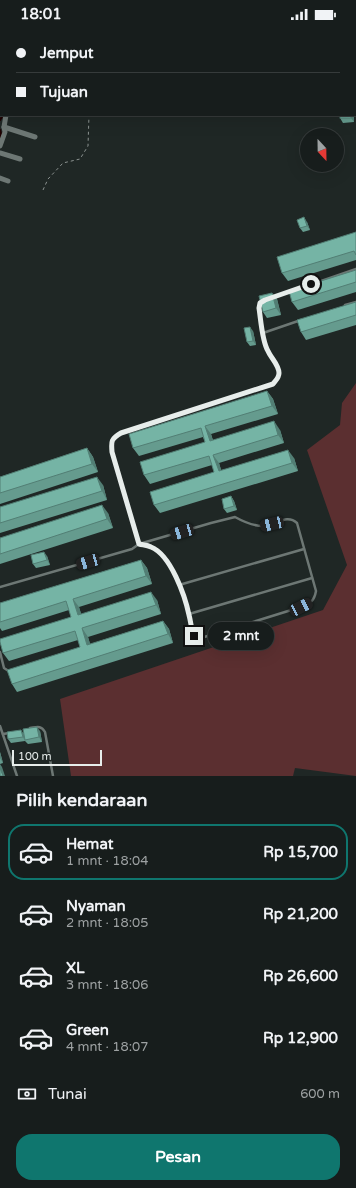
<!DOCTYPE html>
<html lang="id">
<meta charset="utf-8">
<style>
body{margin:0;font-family:"Varela Round",sans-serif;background:#202625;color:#f1f3f6;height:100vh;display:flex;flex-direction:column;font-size:15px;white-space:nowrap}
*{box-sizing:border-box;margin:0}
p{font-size:13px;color:#9ea2a3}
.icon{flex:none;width:22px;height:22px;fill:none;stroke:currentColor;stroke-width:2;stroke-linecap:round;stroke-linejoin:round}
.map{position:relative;height:748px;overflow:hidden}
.side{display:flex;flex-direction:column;background:#171d1c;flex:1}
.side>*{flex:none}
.guide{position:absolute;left:0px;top:0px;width:356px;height:88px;box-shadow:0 4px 16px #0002,0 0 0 1px #363b3b;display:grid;align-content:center;height:88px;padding:0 16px;background:#171d1c}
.needle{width:26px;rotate:158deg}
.buttons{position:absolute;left:300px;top:100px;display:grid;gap:8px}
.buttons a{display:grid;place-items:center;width:44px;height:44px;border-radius:50%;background:#171d1c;box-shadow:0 4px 16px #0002,0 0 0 1px #363b3b;font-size:20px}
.scale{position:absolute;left:12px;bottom:10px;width:90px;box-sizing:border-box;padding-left:4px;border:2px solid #e7edeb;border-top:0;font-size:11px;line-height:14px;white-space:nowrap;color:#e7edeb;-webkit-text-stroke:3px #1f2725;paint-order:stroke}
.end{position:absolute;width:18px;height:18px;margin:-9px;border:5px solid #e7edeb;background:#111;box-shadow:0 0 0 2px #111}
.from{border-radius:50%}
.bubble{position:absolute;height:28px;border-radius:14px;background:#171d1c;box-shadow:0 4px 16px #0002,0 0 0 1px #363b3b;font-size:13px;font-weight:800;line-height:28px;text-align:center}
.car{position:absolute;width:12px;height:24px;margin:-12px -6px;border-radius:5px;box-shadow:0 0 3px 1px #0007;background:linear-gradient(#222 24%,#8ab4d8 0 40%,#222 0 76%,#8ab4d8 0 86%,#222 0)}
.guide b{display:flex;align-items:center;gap:14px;height:38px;font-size:15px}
.guide b+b{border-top:1px solid #363b3b}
.guide i{width:10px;height:10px;background:#f1f3f6}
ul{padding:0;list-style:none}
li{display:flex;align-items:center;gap:12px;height:56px;margin:0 8px 6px;padding:0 8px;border:2px solid transparent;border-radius:16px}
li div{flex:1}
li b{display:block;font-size:15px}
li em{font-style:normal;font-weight:800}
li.selected{border-color:#0f766e}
li>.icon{width:36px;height:36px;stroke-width:1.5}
h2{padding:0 16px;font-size:18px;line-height:48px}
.pay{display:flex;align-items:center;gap:10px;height:44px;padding:0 16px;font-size:15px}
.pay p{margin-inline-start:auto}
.cta{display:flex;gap:8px;margin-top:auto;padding:8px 16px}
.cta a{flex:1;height:46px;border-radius:16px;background:#0f766e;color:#fff;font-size:16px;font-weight:800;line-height:46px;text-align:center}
.status{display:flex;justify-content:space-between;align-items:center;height:28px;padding:0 20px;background:#171d1c;direction:ltr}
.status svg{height:11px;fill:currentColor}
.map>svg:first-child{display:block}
.green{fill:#5b2f30}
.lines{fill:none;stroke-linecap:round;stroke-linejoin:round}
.stream{stroke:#1f0001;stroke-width:2}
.path{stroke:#8c9391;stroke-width:1;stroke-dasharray:3 3;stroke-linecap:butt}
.service{stroke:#6d7774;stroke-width:2.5}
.minor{stroke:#6d7774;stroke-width:5}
.wall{fill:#659b8e}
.shaded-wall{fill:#527e74}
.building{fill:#75b4a5;stroke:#527e74}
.route{stroke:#e7edeb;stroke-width:5}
</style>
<div class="status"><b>18:01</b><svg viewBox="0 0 49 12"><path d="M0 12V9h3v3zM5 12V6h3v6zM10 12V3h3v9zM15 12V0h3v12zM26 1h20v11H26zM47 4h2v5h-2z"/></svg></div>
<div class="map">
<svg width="356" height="748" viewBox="0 0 356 748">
<rect width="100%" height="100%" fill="#1f2725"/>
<!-- green -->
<path class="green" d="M356 355V748L295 740 293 748H71L60 671 323 582 347 537 307 422 340 397 342 375Z"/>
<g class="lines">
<!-- stream -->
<g class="stream">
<path d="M14 1V0"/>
<path d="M0 92 3 87"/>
<path d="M0 102 1 106 0 109"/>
</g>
<!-- path -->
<path class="path" d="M43 162 48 151 63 135 80 131 88 118 89 87"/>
<!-- service -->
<g class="service">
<path d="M301 260 356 241"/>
<path d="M273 269 291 263"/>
<path d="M345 277 356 274"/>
<path d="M263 305 301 292"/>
<path d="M139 516 112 424C111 413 111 411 121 405L273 356C276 352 279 350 279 345 279 337 271 330 268 323 262 312 261 293 259 280L260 275 263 273"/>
<path d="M179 557 304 521"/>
<path d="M0 559 132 521 139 516 211 495 235 489C244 494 254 498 263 498 276 498 286 485 297 495L316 563C314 574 310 575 301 579L201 610 194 608C191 601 191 594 189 587 185 568 171 527 151 519 147 517 143 517 139 516"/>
<path d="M189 586 312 550"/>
<path d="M0 624 4 640 10 644"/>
<path d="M0 698 17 748"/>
<path d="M30 700C37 699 41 697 45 704L53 748"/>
<path d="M3 706 9 705"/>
</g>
<!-- minor -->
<g class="minor">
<path d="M87 0 92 1"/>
<path d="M28 1V0"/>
<path d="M42 1 43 0"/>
<path d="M60 1V0"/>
<path d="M355 61H356"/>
<path d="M4 99 35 109"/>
<path d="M0 118 5 104 4 99 6 87"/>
<path d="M0 125 20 131"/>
<path d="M0 150 8 153"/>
</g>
</g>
<!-- wall -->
<g class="wall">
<path d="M198 87H209L199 89Z"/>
<path d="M354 87V94L343 95 340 90Z"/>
<path d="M307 194 310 202 303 204 300 200Z"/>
<path d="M356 204V232L288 253 282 245Z"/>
<path d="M356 242V264L298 282 292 274Z"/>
<path d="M272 265 277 271 281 287 267 290 263 284Z"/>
<path d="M356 274V297L306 312 301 304Z"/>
<path d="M253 303 256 317 250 318 247 314Z"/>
<path d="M267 363 273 371 278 386 211 406 213 412 280 402 284 415 219 435 221 442 294 430 298 443 160 485 154 477 214 444 212 437 150 456 144 447 205 414 203 409 139 428 133 420Z"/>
<path d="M87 420 93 429 98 444 0 476V449Z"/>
<path d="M103 457 107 472 0 505V479Z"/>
<path d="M231 468 234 473 237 482 227 485 224 481Z"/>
<path d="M108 485 113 500 0 536V510Z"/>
<path d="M47 528 50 537 36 540 33 536Z"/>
<path d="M141 532 147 540 152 556 79 579 81 586 157 572 161 586 88 609 90 616 163 593 169 601 173 615 17 664 12 656 80 619 78 612 9 633 3 625 71 589 69 582 2 603 0 600V575Z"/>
<path d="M40 703 42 714 28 716 25 713 11 715 8 711 23 705Z"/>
<path d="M0 724 3 735 0 736Z"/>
</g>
<!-- shaded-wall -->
<g class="shaded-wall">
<path d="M351 87H354V94L351 90Z"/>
<path d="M304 189 307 194 310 202 307 198Z"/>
<path d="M272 265 277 271 281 287 276 280Z"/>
<path d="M250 299 253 303 256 317 253 313Z"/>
<path d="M267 363 273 371 278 386 272 378Z"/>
<path d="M274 393 280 402 284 415 278 407Z"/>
<path d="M205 398 211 406 215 421 210 413Z"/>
<path d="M87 420 93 429 98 444 92 436Z"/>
<path d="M288 422 294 430 298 443 292 435Z"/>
<path d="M213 427 219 435 224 451 219 443Z"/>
<path d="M97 449 103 457 107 472 102 463Z"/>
<path d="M231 468 234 473 237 482 234 478Z"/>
<path d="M102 477 108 485 113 500 107 491Z"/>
<path d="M44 524 47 528 50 537 47 532Z"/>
<path d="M141 532 147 540 152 556 146 548Z"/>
<path d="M151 564 157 572 161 586 156 577Z"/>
<path d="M73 571 79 579 84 595 78 587Z"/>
<path d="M163 593 169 601 173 615 168 606Z"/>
<path d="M82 600 88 609 93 625 87 617Z"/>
<path d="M37 699 40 703 42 714 39 709Z"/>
<path d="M21 702 24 706 25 712V713L23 709Z"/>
<path d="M0 724 3 735 0 730Z"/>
<path d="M0 736 2 739 5 748H3L0 740Z"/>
</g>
<!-- building -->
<g class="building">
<path d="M208 0H220V1H209Z"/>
<rect x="233" y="0" width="13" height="1"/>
<path d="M355 23 356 24V33H355Z"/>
<path d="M355 46 356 49V54L355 55Z"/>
<rect x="355" y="70" width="1" height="14"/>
<rect x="340" y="87" width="11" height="3"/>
<path d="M304 189 307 198 300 200 297 192Z"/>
<path d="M356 204V227L354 223 282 245 277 229Z"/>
<path d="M356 242V254L292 274 289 263Z"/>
<path d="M272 265 276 280 263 284 259 268Z"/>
<path d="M356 274V287L301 304 297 292Z"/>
<path d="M250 299 253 313 247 314 244 300Z"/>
<path d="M267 363 272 378 205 398 210 413 274 393 278 407 213 427 219 443 288 422 292 435 154 477 150 464 214 444 209 428 144 447 140 434 205 414 201 400 133 420 129 406Z"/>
<path d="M87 420 92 436 0 465V449Z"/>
<path d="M97 449 102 463 0 495V479Z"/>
<path d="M231 468 234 478 224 481 222 471Z"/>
<path d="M102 477 107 491 0 526V510Z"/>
<path d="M44 524 47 532 33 536 31 527Z"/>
<path d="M141 532 146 548 73 571 78 587 151 564 156 577 82 600 87 617 163 593 168 606 12 656 7 642 80 619 75 603 3 625 0 614V611L71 589 66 573 0 594V575Z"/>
<path d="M37 699 39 709 25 712 23 701Z"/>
<path d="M21 702 23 709 8 711 7 704Z"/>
<path d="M0 740 3 748H0Z"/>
</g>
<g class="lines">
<!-- route -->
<path class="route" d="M194 608C191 601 191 594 189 587 185 568 171 527 151 519 147 517 143 517 139 516L112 424C111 413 111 411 121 405L273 356C276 352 279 350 279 345 279 337 271 330 268 323 262 313 261 293 259 280L260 275 265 272 311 256"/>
</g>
</svg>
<div class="buttons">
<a><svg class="needle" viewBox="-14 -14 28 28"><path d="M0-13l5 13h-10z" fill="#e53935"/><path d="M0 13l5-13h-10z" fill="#9ea2a3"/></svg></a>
</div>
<div class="scale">100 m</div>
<i class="end from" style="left:311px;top:256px"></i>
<i class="end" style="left:194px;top:608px"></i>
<div class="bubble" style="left:208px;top:594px;width:66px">2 mnt</div>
<i class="car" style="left:272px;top:496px;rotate:257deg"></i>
<i class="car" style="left:182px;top:504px;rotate:254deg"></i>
<i class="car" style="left:88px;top:534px;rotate:254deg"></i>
<i class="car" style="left:301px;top:579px;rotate:64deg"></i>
<div class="guide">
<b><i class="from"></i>Jemput</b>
<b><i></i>Tujuan</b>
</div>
</div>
<section class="side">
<h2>Pilih kendaraan</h2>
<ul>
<li class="selected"><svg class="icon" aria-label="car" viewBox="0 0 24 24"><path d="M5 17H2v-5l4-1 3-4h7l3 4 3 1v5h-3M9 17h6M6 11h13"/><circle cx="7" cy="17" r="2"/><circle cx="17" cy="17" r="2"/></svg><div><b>Hemat</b><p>1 mnt · 18:04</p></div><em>Rp 15,700</em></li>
<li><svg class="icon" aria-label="car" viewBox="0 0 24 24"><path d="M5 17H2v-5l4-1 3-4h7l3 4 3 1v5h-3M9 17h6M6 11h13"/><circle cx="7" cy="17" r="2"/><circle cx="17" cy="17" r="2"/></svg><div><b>Nyaman</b><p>2 mnt · 18:05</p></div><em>Rp 21,200</em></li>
<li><svg class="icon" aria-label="car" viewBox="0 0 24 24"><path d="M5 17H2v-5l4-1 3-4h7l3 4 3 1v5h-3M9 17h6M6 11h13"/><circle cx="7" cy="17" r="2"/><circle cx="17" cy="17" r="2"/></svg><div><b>XL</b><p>3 mnt · 18:06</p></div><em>Rp 26,600</em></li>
<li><svg class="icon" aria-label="car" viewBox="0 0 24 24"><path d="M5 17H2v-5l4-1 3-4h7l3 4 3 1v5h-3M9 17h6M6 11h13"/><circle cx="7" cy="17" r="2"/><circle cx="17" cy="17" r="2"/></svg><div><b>Green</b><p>4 mnt · 18:07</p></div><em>Rp 12,900</em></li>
</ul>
<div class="pay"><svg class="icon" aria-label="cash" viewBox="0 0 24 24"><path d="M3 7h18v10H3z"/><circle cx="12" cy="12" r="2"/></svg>Tunai<p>600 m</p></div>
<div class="cta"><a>Pesan</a></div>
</section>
